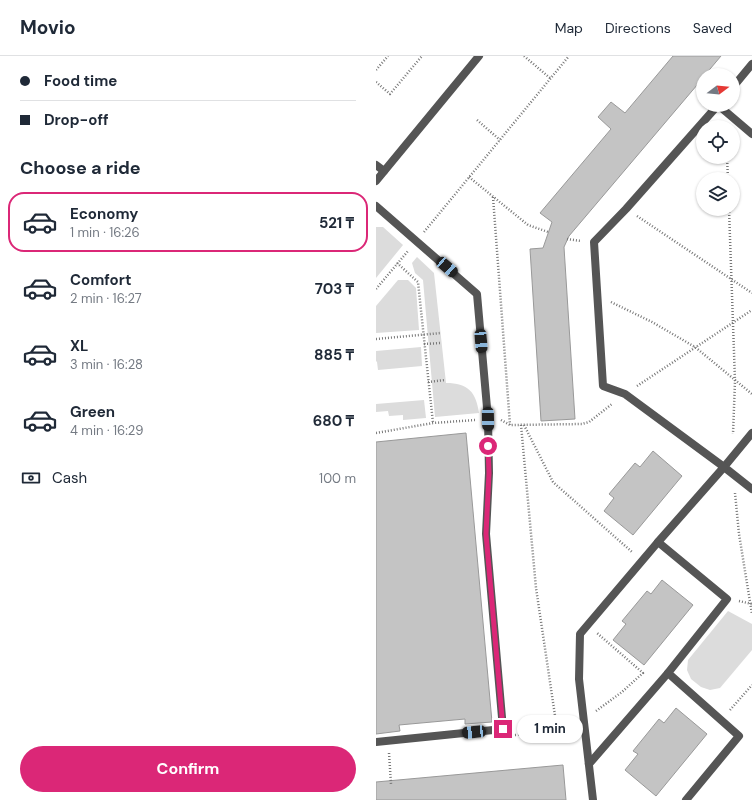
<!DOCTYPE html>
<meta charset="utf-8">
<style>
body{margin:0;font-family:"DM Sans",sans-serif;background:#f6f6f7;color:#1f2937;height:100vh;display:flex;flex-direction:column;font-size:15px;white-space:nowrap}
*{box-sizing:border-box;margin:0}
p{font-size:13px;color:#747a83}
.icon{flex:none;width:22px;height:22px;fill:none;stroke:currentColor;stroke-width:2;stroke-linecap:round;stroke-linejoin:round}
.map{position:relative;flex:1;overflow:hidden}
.side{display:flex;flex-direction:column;background:#fff;width:376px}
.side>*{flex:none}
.top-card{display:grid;align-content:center;height:88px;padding:0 20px;background:#fff}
.needle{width:26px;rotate:74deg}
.controls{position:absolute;left:320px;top:12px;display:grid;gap:8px}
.controls a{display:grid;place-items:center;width:44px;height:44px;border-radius:50%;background:#fff;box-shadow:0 1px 3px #0004;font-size:20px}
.end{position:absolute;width:18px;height:18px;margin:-9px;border:5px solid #db2777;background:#fff;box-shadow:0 0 0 2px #fff}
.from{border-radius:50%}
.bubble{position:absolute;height:28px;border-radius:14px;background:#fff;box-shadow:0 1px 3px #0004;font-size:13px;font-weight:700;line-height:28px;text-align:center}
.car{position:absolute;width:12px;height:24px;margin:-12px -6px;border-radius:5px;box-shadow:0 0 3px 1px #0007;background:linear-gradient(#222 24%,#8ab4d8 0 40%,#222 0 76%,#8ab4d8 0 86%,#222 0)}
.top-card b{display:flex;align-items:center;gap:14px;height:38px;font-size:15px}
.top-card b+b{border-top:1px solid #e0e1e3}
.top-card i{width:10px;height:10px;background:#1f2937}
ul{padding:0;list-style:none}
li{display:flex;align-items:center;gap:12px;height:60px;margin:0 8px 6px;padding:0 12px;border:2px solid transparent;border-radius:16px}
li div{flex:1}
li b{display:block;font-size:15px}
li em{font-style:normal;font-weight:700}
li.selected{border-color:#db2777}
li>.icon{width:36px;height:36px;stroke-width:1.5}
h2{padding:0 20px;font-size:18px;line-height:48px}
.pay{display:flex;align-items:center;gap:10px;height:44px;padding:0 20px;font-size:15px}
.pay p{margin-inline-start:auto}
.action{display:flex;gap:8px;margin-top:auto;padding:8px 20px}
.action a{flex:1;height:46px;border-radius:24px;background:#db2777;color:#fff;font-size:16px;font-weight:700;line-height:46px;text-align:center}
header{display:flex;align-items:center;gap:24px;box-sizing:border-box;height:56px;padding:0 20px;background:#fff;border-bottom:1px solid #e0e1e3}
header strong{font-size:19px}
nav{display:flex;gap:22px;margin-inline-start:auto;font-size:14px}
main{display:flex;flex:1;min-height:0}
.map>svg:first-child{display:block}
.green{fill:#dcdcdc}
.building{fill:#c4c4c4;stroke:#999}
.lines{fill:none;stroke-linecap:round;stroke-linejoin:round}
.path{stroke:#777;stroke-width:2.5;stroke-dasharray:1 2;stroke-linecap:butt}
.service{stroke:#555;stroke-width:8}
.minor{stroke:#555;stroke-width:8}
.tertiary{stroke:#555;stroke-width:8}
.route{stroke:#db2777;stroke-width:5}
</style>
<header>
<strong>Movio</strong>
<nav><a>Map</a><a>Directions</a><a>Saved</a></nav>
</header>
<main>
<section class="side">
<div class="top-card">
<b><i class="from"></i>Food time</b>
<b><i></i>Drop-off</b>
</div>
<h2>Choose a ride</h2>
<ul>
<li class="selected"><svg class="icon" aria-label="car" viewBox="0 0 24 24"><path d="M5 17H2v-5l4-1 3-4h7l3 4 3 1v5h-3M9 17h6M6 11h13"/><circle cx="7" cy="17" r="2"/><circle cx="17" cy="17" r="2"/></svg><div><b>Economy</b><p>1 min · 16:26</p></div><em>521 ₸</em></li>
<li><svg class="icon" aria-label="car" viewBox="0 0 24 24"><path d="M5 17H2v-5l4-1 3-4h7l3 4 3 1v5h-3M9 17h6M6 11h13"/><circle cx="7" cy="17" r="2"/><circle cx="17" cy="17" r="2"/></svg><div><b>Comfort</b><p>2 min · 16:27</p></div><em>703 ₸</em></li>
<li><svg class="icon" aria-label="car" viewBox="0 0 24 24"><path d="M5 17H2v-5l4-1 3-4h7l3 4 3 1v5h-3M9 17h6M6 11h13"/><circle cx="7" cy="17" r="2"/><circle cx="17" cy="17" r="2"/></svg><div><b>XL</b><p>3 min · 16:28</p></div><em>885 ₸</em></li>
<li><svg class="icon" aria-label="car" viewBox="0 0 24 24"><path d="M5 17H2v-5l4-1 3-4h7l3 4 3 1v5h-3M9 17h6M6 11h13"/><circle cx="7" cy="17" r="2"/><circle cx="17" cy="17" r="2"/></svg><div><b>Green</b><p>4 min · 16:29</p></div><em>680 ₸</em></li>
</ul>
<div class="pay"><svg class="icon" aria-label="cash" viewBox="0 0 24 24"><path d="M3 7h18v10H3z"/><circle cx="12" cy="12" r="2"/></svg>Cash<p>100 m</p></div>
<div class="action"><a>Confirm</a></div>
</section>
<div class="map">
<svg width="376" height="744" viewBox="0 0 376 744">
<rect width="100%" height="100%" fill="#fff"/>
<!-- green -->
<g class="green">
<path d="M0 171H7L27 189 0 222Z"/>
<path d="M41 201 58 217 70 327C92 327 100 336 103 357L59 361 47 224 39 217 36 207Z"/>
<path d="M22 224H32L40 232 43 274 0 277V250Z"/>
<path d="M45 291 46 310 2 314 1 306 0 305V295Z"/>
<path d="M48 344 50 362 27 364V359L13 360 12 355 0 356V348Z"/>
<path d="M352 555 376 568V594L344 632 334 634 325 631 315 623 311 614 312 604Z"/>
</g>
<!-- building -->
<g class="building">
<path d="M297 0H345L329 19H327V22L193 180 188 191 199 363 165 365 154 193 167 192 176 166 164 157 235 73 222 61 235 46 249 57Z"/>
<path d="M90 377 116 666 89 668V663L23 669 24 675 0 678V386Z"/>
<path d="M277 395 306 420 257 479 228 455 238 442 233 438 259 407 264 411Z"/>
<path d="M286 524 317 549 268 609 237 584 250 568 246 565 271 535 275 538Z"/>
<path d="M300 652 331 678 280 740 249 714 262 698 257 695 283 663 288 667Z"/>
<path d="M187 709 190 744H0V726Z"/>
</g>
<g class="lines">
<!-- path -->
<g class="path">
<path d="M148 0 174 22"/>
<path d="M0 14 12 0"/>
<path d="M0 26 14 38 46 0"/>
<path d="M101 64 124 84"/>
<path d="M351 101 352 123"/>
<path d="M93 121 152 169 172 176"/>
<path d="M117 141 134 369"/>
<path d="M353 153 359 325 357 378"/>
<path d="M261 160 376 237"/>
<path d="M48 176 193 0"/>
<path d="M191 183 205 185"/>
<path d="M21 207 42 226 57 367"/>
<path d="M0 233 32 195"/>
<path d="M235 246 276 266 319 291 376 338"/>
<path d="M0 283 65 277"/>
<path d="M48 288 65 287"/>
<path d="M52 326 69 324"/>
<path d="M261 330 376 254"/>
<path d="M125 364 134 369 206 368 213 366 236 348"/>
<path d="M145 369 160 532 181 673"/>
<path d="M148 369 177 426 256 496"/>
<path d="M0 377 57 367 99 364"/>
<path d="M359 437 363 478 376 558"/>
<path d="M363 545 376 548"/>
<path d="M354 654 376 629"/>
<path d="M220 655 246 636 267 617 221 577"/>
<path d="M139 679 196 673"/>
<path d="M13 697 15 728"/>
</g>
<!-- service -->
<g class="service">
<path d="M357 31 376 8"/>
<path d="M342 49 376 78"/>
<path d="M0 150 101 238 112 363 113 417 110 478 127 673 0 686"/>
<path d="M376 377 348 411 376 433"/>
<path d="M213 708 292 617"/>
<path d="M217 744 203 623 204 578 282 486"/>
<path d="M310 744 363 680 292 617 351 543 282 486 348 411 249 338 227 330 218 186 250 153 342 49"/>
</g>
<!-- minor -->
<path class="minor" d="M0 109 8 115"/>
<!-- tertiary -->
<path class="tertiary" d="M0 125 103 0"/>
</g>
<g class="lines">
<!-- route -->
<path class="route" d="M112 390 113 417 110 478 127 673"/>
</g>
</svg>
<div class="controls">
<a><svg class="needle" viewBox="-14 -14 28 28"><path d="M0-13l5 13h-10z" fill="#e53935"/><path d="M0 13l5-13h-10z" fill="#747a83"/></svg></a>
<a><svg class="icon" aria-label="locate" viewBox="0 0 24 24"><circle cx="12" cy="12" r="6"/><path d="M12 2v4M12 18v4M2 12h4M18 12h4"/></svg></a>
<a><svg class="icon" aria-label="layers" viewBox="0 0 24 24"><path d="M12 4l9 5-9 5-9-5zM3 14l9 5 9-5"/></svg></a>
</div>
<i class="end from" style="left:112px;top:390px"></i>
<i class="end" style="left:127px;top:673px"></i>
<div class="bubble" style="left:141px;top:659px;width:66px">1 min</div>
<i class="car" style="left:71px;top:211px;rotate:131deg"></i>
<i class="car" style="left:105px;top:285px;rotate:175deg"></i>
<i class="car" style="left:112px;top:363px;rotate:179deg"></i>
<i class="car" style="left:98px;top:676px;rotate:264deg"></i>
</div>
</main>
